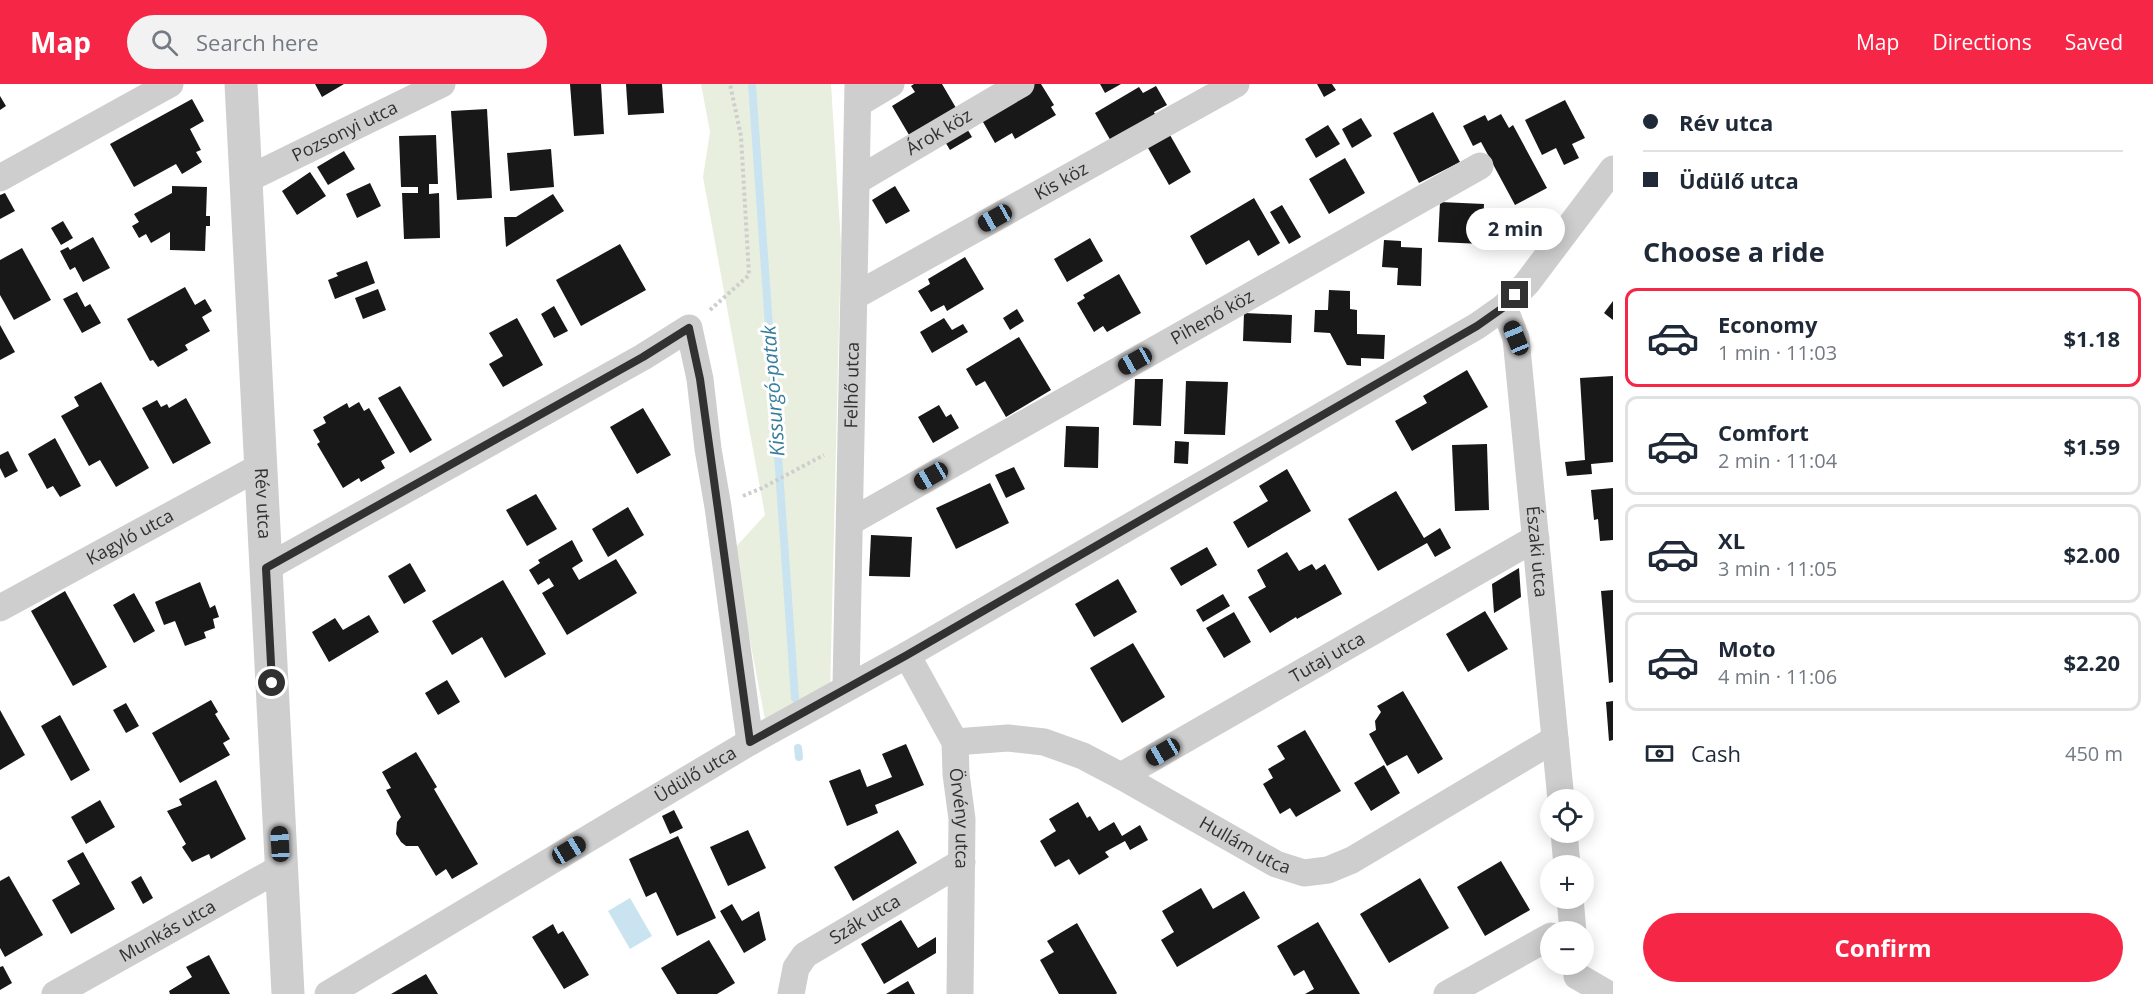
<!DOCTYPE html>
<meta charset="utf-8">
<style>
body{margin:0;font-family:"Open Sans",sans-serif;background:#f2f2f3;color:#1f2937;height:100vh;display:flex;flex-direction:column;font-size:22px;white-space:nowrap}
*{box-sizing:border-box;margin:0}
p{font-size:20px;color:#747a83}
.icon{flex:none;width:33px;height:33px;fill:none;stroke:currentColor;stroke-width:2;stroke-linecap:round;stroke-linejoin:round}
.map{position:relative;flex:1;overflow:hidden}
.sheet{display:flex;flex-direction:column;background:#fff;width:540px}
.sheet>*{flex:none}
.guide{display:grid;align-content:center;height:132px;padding:0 30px;background:#fff}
.controls{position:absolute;left:1540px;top:705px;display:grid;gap:12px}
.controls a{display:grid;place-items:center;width:54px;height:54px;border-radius:50%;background:#fff;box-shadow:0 3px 15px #0003;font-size:30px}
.end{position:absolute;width:27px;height:27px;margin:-14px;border:8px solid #313131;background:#fff;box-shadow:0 0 0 3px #fff}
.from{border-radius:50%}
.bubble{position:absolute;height:42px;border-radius:21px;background:#fff;box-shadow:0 3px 15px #0003;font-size:20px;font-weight:700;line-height:42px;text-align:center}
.car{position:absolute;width:18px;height:36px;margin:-18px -9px;border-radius:8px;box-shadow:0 0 4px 2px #0007;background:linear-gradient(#222 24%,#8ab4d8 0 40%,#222 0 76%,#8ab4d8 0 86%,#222 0)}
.guide b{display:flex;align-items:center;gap:21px;height:57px;font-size:22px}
.guide b+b{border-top:2px solid #e0e1e3}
.guide i{width:15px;height:15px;background:#1f2937}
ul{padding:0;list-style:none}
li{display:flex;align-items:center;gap:18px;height:99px;margin:0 12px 9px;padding:0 18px;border:3px solid #e0e1e3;border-radius:12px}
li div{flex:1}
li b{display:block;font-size:22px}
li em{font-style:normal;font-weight:700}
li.active{border-color:#f62647}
li>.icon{width:54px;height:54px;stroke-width:1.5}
h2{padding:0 30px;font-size:27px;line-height:72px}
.pay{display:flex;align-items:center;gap:15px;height:66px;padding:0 30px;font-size:22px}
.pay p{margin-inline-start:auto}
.primary-button{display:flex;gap:12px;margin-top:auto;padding:12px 30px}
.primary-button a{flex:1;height:69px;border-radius:36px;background:#f62647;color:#fff;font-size:24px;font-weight:700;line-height:69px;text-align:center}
header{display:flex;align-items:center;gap:36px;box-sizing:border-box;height:84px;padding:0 30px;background:#f62647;color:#fff}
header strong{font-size:28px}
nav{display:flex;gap:33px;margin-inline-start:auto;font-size:21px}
.search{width:420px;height:54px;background:#f2f2f3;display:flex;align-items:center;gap:15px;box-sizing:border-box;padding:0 21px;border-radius:33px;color:#747a83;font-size:22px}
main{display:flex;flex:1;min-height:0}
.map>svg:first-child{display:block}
.green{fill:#e9efde}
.water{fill:#c9e4f0}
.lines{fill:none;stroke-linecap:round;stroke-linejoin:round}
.stream{stroke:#c9e4f0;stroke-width:8}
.building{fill:#181818}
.path{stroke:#cecece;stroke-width:4;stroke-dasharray:3 3;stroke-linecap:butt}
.minor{stroke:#cecece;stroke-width:27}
.tertiary{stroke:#cecece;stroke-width:33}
.route{stroke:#313131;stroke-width:8}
.labels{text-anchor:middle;stroke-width:6;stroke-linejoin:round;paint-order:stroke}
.street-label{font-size:18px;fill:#313131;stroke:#fff}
.water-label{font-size:20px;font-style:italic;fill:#367d9c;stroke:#fff}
</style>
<header>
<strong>Map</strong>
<div class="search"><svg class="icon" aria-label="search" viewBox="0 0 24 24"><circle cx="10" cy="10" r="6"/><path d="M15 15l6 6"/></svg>Search here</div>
<nav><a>Map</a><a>Directions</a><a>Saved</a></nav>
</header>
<main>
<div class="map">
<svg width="1613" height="910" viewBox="0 0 1613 910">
<rect width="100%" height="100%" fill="#fff"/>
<!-- green -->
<path class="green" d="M701 0H831L841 160 830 610 766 641 733 466 765 431 703 93 710 48Z"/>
<!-- water -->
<path class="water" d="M630 814 652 852 630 865 608 827Z"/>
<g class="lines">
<!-- stream -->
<g class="stream">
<path d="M752 0 795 614"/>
<path d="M798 664 799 673"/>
</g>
</g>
<!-- building -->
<g class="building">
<path d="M315 0H344L322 13Z"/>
<path d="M570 0H601L604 50 574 52Z"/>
<path d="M626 0H662L664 29 628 31Z"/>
<path d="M914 0H942L959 29 912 56 892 22 915 8 911 2Z"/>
<path d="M1032 0H1041L1054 21 1051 23 1056 31 1015 55 1012 49 995 59 979 31Z"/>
<path d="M1100 0H1121L1105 9Z"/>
<path d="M1317 0H1332L1336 6 1324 13Z"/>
<path d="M1156 2 1167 21 1154 28 1156 33 1112 59 1095 29 1139 3 1143 9Z"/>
<path d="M0 12 6 22 0 26Z"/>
<path d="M192 15 204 37 190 45 201 66 196 68 202 78 182 90 176 80 134 103 110 60Z"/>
<path d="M1565 16 1585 54 1572 60 1579 74 1564 81 1556 64 1542 71 1525 36Z"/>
<path d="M487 25 492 114 457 116 451 27Z"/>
<path d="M1433 28 1460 78 1419 99 1393 49Z"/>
<path d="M1501 30 1509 44 1513 41 1547 104 1515 121 1481 58 1473 62 1463 42 1485 31 1488 37Z"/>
<path d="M1361 34 1372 52 1352 64 1342 45Z"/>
<path d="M963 38 972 53 950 66 941 51Z"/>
<path d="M1328 41 1340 60 1316 74 1305 55Z"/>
<path d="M436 51 438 100H429V110L439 109 440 154 404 155 402 109H418V103H401L399 52Z"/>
<path d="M1170 51 1191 88 1169 101 1148 64Z"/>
<path d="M551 65 554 103 510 107 507 69Z"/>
<path d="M344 67 355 85 328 101 317 83Z"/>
<path d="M1345 74 1365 109 1329 130 1309 95Z"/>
<path d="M310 88 326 112 297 131 282 107Z"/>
<path d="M370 99 381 122 357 134 346 110Z"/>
<path d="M172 102 207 103 206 132H210V142H206L205 167 170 166V148L151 159 146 150 139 154 132 142 139 138 134 130 172 109Z"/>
<path d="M895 102 910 127 886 140 872 116Z"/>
<path d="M5 109 15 127 0 135V111Z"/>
<path d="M553 110 564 127 506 163 504 133H516Z"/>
<path d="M1254 114 1280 159 1258 172 1249 156 1206 181 1190 152Z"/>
<path d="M1440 118 1484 120 1482 160 1438 158Z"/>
<path d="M1282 121 1301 153 1289 160 1270 128Z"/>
<path d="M63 137 73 154 61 161 51 144Z"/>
<path d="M93 153 110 184 83 198 75 183 70 186 60 167 68 163 70 166Z"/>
<path d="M1090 154 1103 177 1067 198 1054 175Z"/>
<path d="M1384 156 1401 157V163L1422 164 1421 202 1397 201 1398 184 1382 183Z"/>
<path d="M620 160 646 206 581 242 556 196Z"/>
<path d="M22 164 51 216 14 236 0 211V176Z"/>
<path d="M965 173 984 205 947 227 944 221 931 228 918 207 930 200 928 195Z"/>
<path d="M367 177 375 199 335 215 328 196 338 192 336 189Z"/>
<path d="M1119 190 1141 229 1107 248 1103 242 1094 248 1077 219 1085 214 1083 211Z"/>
<path d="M185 203 195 221 205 215 212 227 202 233 210 247 185 261 188 266 158 283 153 276 150 277 127 235Z"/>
<path d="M378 205 386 226 363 235 355 214Z"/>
<path d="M1329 206 1350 207V225L1357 226V250L1385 251 1384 275 1361 274V282L1347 281 1330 249 1314 248 1315 226H1328Z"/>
<path d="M77 208 85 223 90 220 101 239 82 249 63 215Z"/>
<path d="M1613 217V236L1604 229Z"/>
<path d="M554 222 568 247 554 254 541 230Z"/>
<path d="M1017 225 1024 237 1010 246 1003 234Z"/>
<path d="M1244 229 1292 231 1291 259 1243 257Z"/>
<path d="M517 234 543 281 503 303 489 280 503 272 489 249Z"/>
<path d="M944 234 952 246 963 240 968 248 932 269 920 248Z"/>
<path d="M0 241 15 268 0 276Z"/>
<path d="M1019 253 1051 306 1006 333 985 297 976 302 966 285Z"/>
<path d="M1467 286 1488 323 1412 367 1395 337 1427 319 1423 312Z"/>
<path d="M1613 292V378L1591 380 1592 390 1567 392 1565 378 1585 376 1580 294Z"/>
<path d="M1135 295H1163L1161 342 1133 341Z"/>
<path d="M1186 297 1228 298 1225 351 1184 350Z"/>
<path d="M101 298 149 384 116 403 100 376 89 382 61 332 79 322 74 313Z"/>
<path d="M400 302 432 356 410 369 378 314Z"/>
<path d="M186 314 211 359 173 380 142 324 157 316 161 323 167 320 169 324Z"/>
<path d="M359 318 364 327 369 324 395 369 381 377 385 384 361 398 359 394 343 404 317 360 320 358 313 346 326 339 323 333 347 319 349 324Z"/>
<path d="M939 321 946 333 951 330 959 344 933 359 918 333Z"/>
<path d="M643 324 671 371 637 390 610 343Z"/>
<path d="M1066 342 1099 343 1098 384 1064 383Z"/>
<path d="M55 354 81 402 60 413 53 402 47 405 28 370Z"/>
<path d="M1175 357 1189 358 1188 380 1174 379Z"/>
<path d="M1487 360 1489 426 1455 427 1452 361Z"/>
<path d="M8 367 18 387 5 394 0 384V371Z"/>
<path d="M1014 383 1025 405 1006 414 995 391Z"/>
<path d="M1287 385 1311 427 1248 464 1233 438 1268 417 1259 402Z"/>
<path d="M990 399 1009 439 956 465 936 424Z"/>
<path d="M1613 404V456L1600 457 1598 435 1594 436 1591 406Z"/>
<path d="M1396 407 1424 454 1440 444 1451 464 1435 473 1427 459 1378 487 1348 435Z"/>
<path d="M536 410 557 445 527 462 506 426Z"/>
<path d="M628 423 644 451 608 473 592 445Z"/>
<path d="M871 451 912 453 910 493 869 492Z"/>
<path d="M572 456 583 477 572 484 579 496 616 475 637 509 567 551 542 509 554 502 549 494 538 501 529 486 540 479 538 476Z"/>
<path d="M1207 463 1217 481 1181 502 1170 484Z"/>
<path d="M1287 468 1299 487 1312 480 1316 486 1325 480 1342 510 1297 535 1296 533 1270 549 1248 513 1266 503 1257 486Z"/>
<path d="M410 479 426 507 404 520 388 492Z"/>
<path d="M1519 484 1521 513 1494 529 1492 500Z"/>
<path d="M1118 495 1137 528 1094 553 1075 520Z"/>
<path d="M503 496 546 570 505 594 482 553 452 571 432 537Z"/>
<path d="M200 498 210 524 215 521 219 533 213 535 215 544 204 548 206 554 185 562 175 537 164 541 155 518Z"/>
<path d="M1613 506V598L1609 599 1601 507Z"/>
<path d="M65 507 107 583 73 602 31 527Z"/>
<path d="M134 509 155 547 134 559 113 521Z"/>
<path d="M1223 510 1230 522 1203 538 1196 526Z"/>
<path d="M1485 527 1508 565 1468 588 1446 550Z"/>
<path d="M1234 528 1251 558 1224 574 1206 544Z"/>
<path d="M369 531 379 548 329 578 312 548 335 534 343 546Z"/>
<path d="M1133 559 1165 613 1122 639 1090 584Z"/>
<path d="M447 596 460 618 438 631 425 609Z"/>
<path d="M1403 607 1443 675 1418 690 1407 671 1387 682 1369 650 1376 646 1375 637 1381 628 1377 622Z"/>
<path d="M211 616 218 628 215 630 230 655 223 659 230 671 180 699 152 649Z"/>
<path d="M1613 617V656L1609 657 1606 618Z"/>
<path d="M126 619 139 642 126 649 113 626Z"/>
<path d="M0 626 25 671 0 686Z"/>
<path d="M60 631 90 686 71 697 41 642Z"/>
<path d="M1305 646 1341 707 1296 733 1290 724 1280 730 1263 700 1273 694 1268 685 1285 675 1277 662Z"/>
<path d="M906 660 924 701 875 721 878 729 847 742 829 697 860 685 867 703 892 693 882 670Z"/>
<path d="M416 668 437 703 434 705 478 780 452 795 446 785 436 792 418 762H406L401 758 396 750 397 738 401 733 386 706 391 704 382 688Z"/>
<path d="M1384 681 1400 709 1371 727 1354 699Z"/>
<path d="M216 696 246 755 211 775 209 770 192 778 182 763 186 760 167 727 182 721 179 715Z"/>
<path d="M100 716 115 743 86 760 71 733Z"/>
<path d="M1078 718 1087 734 1090 732 1099 747 1114 738 1122 752 1140 741 1148 756 1130 766 1125 757 1105 768 1109 773 1079 791 1069 775 1055 783 1040 757 1056 747 1049 735Z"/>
<path d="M674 726 683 744 670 750 662 732Z"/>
<path d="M748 746 766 784 728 802 710 763Z"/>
<path d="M898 746 917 779 853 817 834 783Z"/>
<path d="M678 752 716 834 677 852 656 808 646 813 629 775Z"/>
<path d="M83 768 115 825 71 850 52 816 80 800 67 777Z"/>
<path d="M1501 777 1530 826 1485 852 1457 803Z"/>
<path d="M9 792 43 851 5 873 0 864V797Z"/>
<path d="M141 792 153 814 143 820 131 798Z"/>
<path d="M1420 794 1449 844 1389 879 1360 830Z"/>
<path d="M1201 804 1213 825 1244 807 1260 834 1177 883 1161 856 1174 848 1162 827Z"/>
<path d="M732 820 742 837 759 827 766 856 744 869 720 827Z"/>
<path d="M901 836 918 864 936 853V869L884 900 861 860Z"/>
<path d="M1318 838 1360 910H1305L1314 905 1304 886 1294 892 1277 862Z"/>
<path d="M1077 839 1117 909 1116 910H1059L1040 876 1054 868 1047 857Z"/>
<path d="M553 840 558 850 563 847 589 891 564 905 532 853Z"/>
<path d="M709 856 735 899 717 910H677L661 884Z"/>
<path d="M209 871 230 910H170L169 907 192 893 186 883Z"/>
<path d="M3 882 12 899 0 906V883Z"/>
<path d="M426 890 438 910H391Z"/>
<path d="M908 897 915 910H886Z"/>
</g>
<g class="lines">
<!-- path -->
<g class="path">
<path d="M710 226 749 191 741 52 730 0"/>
<path d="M743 412 762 404 824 371"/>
</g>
<!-- minor -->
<g class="minor">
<path d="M859 19 891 0"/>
<path d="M0 94 170 0"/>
<path id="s1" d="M246 96 442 0"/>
<path id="s2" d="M858 96 1021 0"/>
<path id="s3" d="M855 212 1236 0"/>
<path id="s4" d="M1504 223 1516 254 1561 716"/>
<path id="s5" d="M850 438 1480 82"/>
<path d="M266 484 643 273 689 244 700 295 708 365 718 423 750 658"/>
<path id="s6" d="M0 524 261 382"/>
<path id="s7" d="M907 571 955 658 956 690 962 735 960 910"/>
<path id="s8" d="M846 603 858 0"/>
<path id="s9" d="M955 658 1008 654 1044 658 1083 672 1121 692 1276 780 1304 789 1328 786 1352 776 1555 655"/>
<path id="s10" d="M1121 692 1536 454"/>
<path d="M1564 748 1567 782"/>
<path d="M1570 814 1573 848"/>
<path d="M1577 892 1608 910"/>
<path id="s11" d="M55 910 282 783"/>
<path id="s12" d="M328 910 750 658 907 571 1477 242 1504 223 1527 199 1613 85"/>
<path id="s13" d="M791 910 796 884 805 871 962 778"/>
<path d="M1447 910 1551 852"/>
</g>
<!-- tertiary -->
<path class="tertiary" id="s14" d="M241 0 288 910"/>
</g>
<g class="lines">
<!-- route -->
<path class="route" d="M272 599 266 484 643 273 689 244 700 295 750 658 907 571 1477 242 1504 223 1515 211"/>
</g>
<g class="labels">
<!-- street labels -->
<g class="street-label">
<text dy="6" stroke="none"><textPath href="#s1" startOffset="110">Pozsonyi utca</textPath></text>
<text dy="6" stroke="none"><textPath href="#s2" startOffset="94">Árok köz</textPath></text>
<text dy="6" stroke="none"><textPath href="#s3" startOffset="236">Kis köz</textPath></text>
<text dy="6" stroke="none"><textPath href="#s5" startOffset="416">Pihenő köz</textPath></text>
<text dy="6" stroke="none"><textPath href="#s8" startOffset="302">Felhő utca</textPath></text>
<text dy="6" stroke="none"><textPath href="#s14" startOffset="420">Rév utca</textPath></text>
<text dy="6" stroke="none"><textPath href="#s6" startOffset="148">Kagyló utca</textPath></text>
<text dy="6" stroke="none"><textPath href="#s4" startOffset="248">Északi utca</textPath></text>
<text dy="6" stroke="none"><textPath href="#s10" startOffset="238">Tutaj utca</textPath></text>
<text dy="6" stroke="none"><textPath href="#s12" startOffset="428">Üdülő utca</textPath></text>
<text dy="6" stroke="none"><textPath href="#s7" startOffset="176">Örvény utca</textPath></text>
<text dy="6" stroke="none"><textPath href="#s9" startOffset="316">Hullám utca</textPath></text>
<text dy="6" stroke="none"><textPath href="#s13" startOffset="112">Szák utca</textPath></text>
<text dy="6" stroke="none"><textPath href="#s11" startOffset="129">Munkás utca</textPath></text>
</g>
<!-- water labels -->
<g class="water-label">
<text transform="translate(773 307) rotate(-94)" y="7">Kissurgó-patak</text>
</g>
</g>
</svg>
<div class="controls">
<a><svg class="icon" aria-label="locate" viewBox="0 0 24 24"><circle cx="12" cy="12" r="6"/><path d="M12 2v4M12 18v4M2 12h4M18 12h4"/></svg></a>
<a>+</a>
<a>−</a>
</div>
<i class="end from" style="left:272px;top:599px"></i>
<i class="end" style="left:1515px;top:211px"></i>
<div class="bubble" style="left:1466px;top:124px;width:99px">2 min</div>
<i class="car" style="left:995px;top:134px;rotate:241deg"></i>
<i class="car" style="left:1516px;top:254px;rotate:338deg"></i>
<i class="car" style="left:1135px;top:277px;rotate:241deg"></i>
<i class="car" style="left:931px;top:392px;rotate:240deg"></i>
<i class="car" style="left:1163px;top:668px;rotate:240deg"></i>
<i class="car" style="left:280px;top:760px;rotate:357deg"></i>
<i class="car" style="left:569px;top:766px;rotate:59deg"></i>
</div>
<section class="sheet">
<div class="guide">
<b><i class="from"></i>Rév utca</b>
<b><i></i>Üdülő utca</b>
</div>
<h2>Choose a ride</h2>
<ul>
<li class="active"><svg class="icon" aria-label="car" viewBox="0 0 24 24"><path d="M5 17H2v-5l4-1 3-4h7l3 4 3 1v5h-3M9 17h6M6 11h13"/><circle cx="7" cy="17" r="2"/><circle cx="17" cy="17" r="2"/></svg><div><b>Economy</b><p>1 min · 11:03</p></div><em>$1.18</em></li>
<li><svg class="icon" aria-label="car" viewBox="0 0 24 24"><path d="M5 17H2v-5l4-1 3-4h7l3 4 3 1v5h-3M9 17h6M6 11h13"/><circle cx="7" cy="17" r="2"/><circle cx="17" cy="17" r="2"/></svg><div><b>Comfort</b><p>2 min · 11:04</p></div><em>$1.59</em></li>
<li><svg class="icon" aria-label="car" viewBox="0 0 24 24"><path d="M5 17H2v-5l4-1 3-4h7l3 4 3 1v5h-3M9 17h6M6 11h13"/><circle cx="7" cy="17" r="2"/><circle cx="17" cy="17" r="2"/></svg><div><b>XL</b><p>3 min · 11:05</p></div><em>$2.00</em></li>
<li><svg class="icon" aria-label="car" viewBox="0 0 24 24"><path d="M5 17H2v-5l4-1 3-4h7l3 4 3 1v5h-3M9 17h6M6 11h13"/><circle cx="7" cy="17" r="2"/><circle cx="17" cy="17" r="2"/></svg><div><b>Moto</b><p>4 min · 11:06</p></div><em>$2.20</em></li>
</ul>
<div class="pay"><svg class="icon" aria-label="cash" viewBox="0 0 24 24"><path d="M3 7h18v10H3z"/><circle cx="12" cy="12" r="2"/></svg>Cash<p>450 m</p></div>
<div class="primary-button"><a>Confirm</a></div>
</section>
</main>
